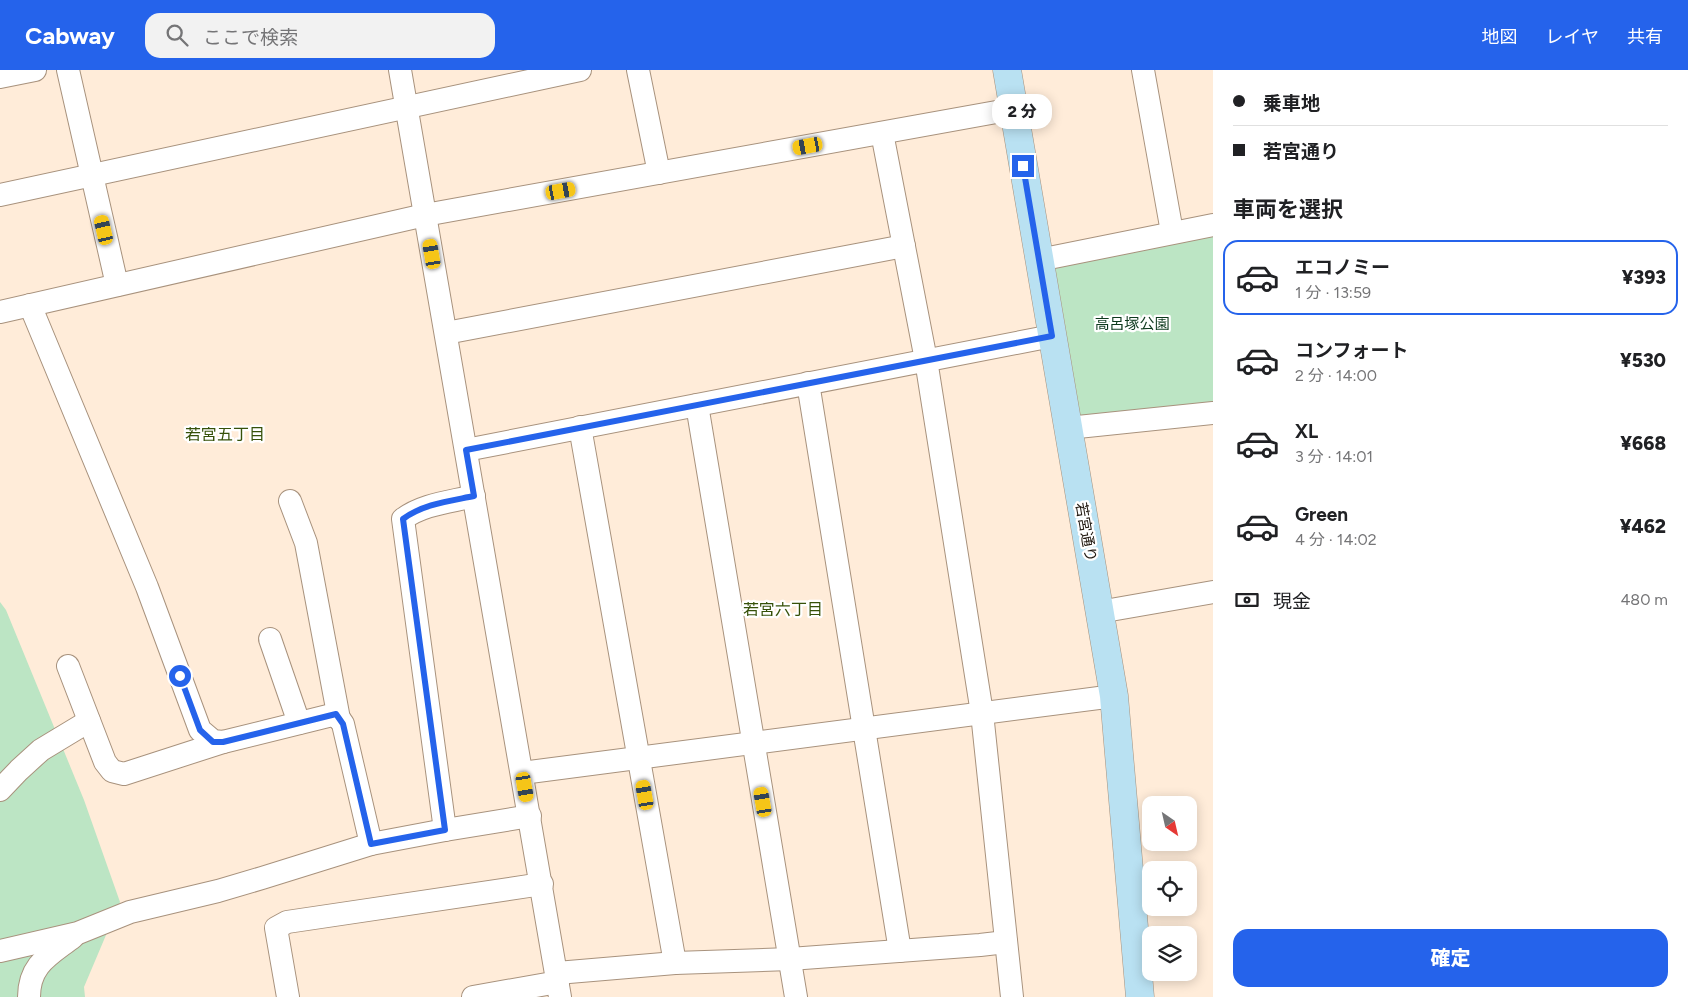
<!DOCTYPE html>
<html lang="ja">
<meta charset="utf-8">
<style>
body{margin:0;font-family:Figtree,"Noto Sans JP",sans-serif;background:#f2f2f2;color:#202124;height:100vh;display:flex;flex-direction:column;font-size:19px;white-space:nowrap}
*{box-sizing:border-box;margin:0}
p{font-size:16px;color:#757577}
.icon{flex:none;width:28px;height:28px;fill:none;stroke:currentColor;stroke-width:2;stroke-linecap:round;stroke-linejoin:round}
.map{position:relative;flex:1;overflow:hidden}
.sheet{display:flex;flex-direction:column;background:#fff;width:475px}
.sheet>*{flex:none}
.banner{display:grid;align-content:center;height:110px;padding:0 20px;background:#fff}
.needle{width:32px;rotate:146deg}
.fabs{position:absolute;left:1142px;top:726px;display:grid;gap:10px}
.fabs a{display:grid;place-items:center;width:55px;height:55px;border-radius:10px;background:#fff;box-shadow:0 2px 12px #0003;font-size:25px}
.end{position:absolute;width:22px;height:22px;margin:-11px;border:6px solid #2563eb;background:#fff;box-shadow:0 0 0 2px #fff}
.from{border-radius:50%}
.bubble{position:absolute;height:35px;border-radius:15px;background:#fff;box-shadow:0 2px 12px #0003;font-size:16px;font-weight:800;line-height:35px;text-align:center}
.car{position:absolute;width:15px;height:30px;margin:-15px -8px;border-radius:6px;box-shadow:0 0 4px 1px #0007;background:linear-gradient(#f5c518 24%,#345 0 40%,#f5c518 0 76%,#345 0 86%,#f5c518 0)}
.banner b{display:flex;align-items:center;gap:18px;height:48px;font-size:19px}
.banner b+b{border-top:1px solid #e0e0e0}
.banner i{width:12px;height:12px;background:#202124}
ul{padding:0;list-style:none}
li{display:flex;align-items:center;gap:15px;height:75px;margin:0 10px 8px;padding:0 10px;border:2px solid transparent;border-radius:15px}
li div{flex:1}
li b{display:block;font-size:19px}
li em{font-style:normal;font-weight:800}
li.active{border-color:#2563eb}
li>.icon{width:45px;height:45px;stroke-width:1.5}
h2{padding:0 20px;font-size:22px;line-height:60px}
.pay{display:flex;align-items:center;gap:12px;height:55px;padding:0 20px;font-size:19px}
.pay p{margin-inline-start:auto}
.action{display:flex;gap:10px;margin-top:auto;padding:10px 20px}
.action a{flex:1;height:58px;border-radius:15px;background:#2563eb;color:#fff;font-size:20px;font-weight:800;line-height:58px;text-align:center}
header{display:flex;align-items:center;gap:30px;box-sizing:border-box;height:70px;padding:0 25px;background:#2563eb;color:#fff}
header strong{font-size:24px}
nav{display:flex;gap:28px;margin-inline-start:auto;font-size:18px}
.search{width:350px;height:45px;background:#f2f2f2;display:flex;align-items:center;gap:12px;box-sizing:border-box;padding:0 18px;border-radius:15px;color:#757577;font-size:19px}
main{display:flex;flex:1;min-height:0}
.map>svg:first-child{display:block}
.green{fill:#bce5c4}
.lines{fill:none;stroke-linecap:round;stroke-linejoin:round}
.street-casing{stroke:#a8927d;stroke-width:24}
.secondary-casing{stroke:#a8927d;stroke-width:29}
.street{stroke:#fff;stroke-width:22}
.secondary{stroke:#b9e1f2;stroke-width:28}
.route{stroke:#2563eb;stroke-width:6}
.labels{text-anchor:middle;stroke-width:4.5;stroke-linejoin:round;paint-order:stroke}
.park-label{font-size:15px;fill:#0d391d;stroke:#fff}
.street-label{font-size:15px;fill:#211911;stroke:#fff}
.neighbourhood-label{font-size:16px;fill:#365109;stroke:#fff}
</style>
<header>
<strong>Cabway</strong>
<div class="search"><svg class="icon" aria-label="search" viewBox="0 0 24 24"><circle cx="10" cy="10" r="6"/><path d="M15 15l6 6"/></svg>ここで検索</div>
<nav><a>地図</a><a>レイヤ</a><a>共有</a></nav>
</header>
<main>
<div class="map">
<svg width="1213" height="927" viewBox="0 0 1213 927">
<rect width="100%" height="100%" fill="#ffecd9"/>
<!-- green -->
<g class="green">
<path d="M1213 155V343L1068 358 1040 190Z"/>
<path d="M0 532 6 540 84 730 120 832 84 917 85 927H0Z"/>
</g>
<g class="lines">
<!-- street casing -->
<g class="street-casing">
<g id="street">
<path d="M68 0 117 215"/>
<path d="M400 0 560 927"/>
<path d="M638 0 659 103"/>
<path d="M1143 0 1172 162"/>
<path d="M0 7 35 0"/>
<path d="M882 63 926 290 982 643 1012 927"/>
<path d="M0 125 580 0"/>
<path d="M1039 190 1213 155"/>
<path d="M30 235 147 517 200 660 213 671 223 672 336 644 343 654 371 774"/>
<path d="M0 242 425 145 1013 39"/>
<path d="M446 263 904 176"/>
<path d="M808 313 900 881"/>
<path d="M697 335 796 927"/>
<path d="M580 357 675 893"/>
<path d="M1068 358 1213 343"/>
<path d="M466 380 1052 266"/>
<path d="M290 431 306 473 339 649"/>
<path d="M1099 542 1213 522"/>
<path d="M270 569 299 653"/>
<path d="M68 596 105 692 112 701 124 704 223 672"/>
<path d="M522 703 1114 626"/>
<path d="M0 720 19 700 41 680 89 651"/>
<path d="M445 760 403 449C423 434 450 432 474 426"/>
<path d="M0 881 78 863 130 842 218 821 262 808 371 774 445 760 530 746"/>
<path d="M557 903 675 893 790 889 980 875 1006 872"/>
<path d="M29 927C29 894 50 885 73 867"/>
<path d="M288 927 276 858 287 852 542 814"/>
<path d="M473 927 558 912"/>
</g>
</g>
<!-- secondary casing -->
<g class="secondary-casing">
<path id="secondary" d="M1007 0 1114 626 1140 927"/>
</g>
<!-- street -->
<use href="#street" class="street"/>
<!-- secondary -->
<use href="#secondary" class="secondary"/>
</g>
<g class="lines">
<!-- route -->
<path class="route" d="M180 606 200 660 213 672H223L336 644 343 654 371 774 445 760 403 449C423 434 450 431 474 426L466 380 1052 266 1023 96"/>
</g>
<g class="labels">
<!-- park labels -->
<g class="park-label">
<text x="1132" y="259">高呂塚公園</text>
</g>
<!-- street labels -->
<g class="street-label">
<text transform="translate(1086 462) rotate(80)" y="5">若宮通り</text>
</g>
<!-- neighbourhood labels -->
<g class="neighbourhood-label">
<text x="225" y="370">若宮五丁目</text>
<text x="783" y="545">若宮六丁目</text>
</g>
</g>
</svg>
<div class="fabs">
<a><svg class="needle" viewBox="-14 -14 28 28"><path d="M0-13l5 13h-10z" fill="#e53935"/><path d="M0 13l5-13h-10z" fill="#757577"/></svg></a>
<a><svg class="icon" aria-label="locate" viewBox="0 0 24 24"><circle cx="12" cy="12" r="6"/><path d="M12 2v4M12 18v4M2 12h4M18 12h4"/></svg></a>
<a><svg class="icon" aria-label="layers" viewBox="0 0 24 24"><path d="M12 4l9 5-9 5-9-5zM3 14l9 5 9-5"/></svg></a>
</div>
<i class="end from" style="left:180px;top:606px"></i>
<i class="end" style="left:1023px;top:96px"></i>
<div class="bubble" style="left:992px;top:24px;width:60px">2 分</div>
<i class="car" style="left:808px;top:76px;rotate:260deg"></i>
<i class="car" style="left:561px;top:121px;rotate:80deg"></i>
<i class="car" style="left:104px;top:160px;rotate:347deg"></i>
<i class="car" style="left:432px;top:184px;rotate:350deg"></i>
<i class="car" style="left:525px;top:717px;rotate:170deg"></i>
<i class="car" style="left:645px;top:725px;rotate:350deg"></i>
<i class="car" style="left:763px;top:732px;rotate:350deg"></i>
</div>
<section class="sheet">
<div class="banner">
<b><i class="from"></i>乗車地</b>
<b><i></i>若宮通り</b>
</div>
<h2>車両を選択</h2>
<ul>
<li class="active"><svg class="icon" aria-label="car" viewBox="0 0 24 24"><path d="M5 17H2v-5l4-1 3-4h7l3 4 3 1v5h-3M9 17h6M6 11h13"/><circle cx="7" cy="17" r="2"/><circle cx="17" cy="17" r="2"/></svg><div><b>エコノミー</b><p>1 分 · 13:59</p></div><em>¥393</em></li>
<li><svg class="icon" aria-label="car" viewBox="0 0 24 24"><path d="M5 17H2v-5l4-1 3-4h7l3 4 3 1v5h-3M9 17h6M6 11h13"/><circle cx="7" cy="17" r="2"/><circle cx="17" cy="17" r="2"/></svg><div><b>コンフォート</b><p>2 分 · 14:00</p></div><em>¥530</em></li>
<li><svg class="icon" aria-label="car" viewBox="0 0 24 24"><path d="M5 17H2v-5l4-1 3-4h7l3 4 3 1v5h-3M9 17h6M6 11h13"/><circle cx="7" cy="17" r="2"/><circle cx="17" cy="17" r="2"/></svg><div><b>XL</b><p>3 分 · 14:01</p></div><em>¥668</em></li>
<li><svg class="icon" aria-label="car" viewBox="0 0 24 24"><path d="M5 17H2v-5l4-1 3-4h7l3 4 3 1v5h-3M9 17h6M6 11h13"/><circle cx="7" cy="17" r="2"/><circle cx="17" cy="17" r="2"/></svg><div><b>Green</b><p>4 分 · 14:02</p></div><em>¥462</em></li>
</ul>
<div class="pay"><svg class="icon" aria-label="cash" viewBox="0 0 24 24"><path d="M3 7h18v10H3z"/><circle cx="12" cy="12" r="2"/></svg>現金<p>480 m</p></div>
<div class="action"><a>確定</a></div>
</section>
</main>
